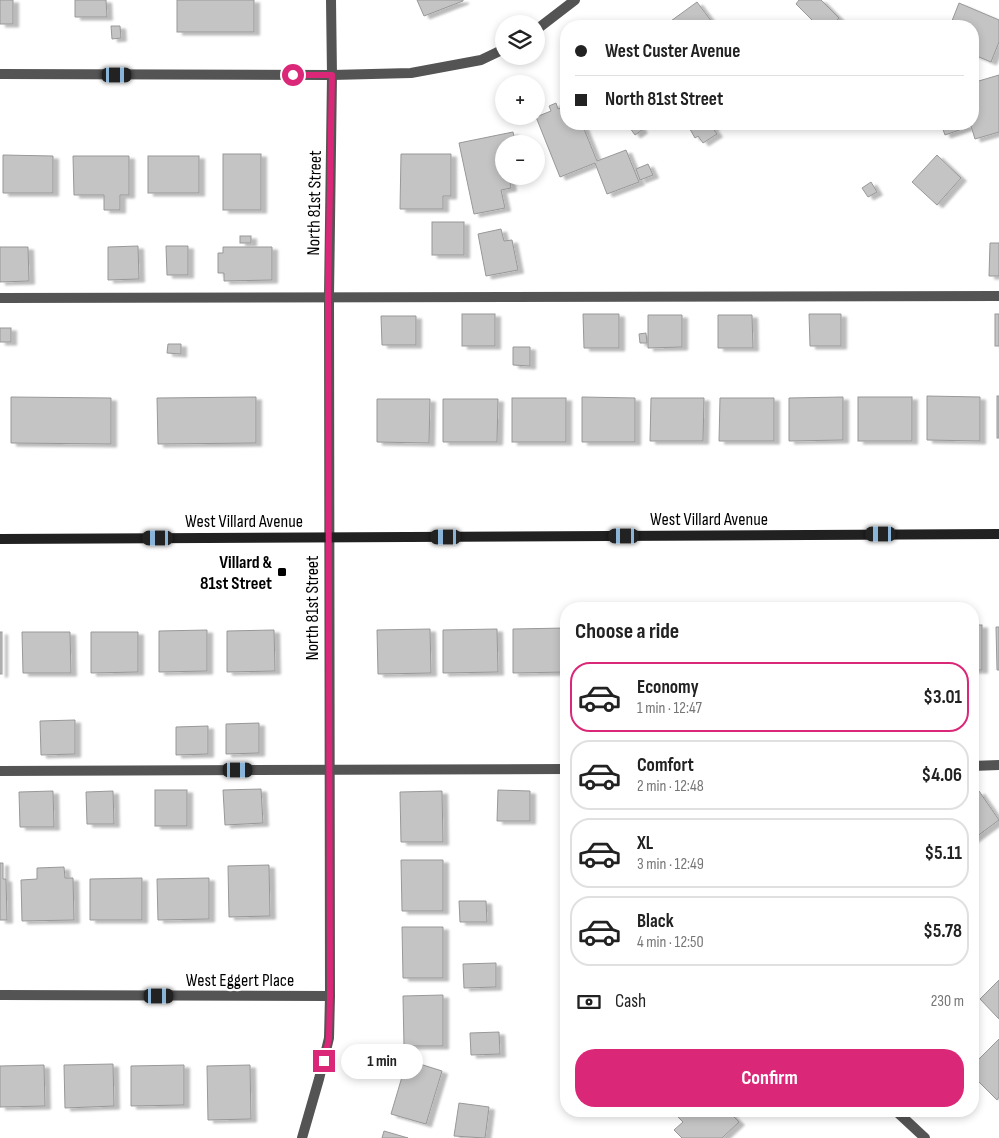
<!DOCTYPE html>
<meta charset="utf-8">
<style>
body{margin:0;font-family:"Sofia Sans Condensed",sans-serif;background:#f2f2f2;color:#222;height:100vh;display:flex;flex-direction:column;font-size:19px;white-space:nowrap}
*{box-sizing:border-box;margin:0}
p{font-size:16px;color:#767676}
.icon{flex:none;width:28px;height:28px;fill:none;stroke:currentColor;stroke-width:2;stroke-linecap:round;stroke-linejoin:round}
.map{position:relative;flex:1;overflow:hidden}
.panel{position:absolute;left:560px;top:602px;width:419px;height:515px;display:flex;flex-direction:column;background:#fff;border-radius:20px;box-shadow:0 2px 8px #0003}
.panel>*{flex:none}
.hud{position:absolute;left:560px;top:20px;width:419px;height:110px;border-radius:20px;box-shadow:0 2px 8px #0003;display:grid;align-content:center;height:110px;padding:0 15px;background:#fff}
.controls{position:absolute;left:495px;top:15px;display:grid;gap:10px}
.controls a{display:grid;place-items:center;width:50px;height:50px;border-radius:50%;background:#fff;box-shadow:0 2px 8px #0003;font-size:25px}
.end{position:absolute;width:22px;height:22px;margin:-11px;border:6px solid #db2777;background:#fff;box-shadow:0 0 0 2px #fff}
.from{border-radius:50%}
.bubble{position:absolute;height:35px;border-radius:18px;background:#fff;box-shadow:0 2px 8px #0003;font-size:16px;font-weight:700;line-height:35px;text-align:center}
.car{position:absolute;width:15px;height:30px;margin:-15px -8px;border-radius:6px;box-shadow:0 0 4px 1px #0007;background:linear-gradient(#222 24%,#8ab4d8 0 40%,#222 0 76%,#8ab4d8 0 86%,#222 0)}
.hud b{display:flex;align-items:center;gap:18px;height:48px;font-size:19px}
.hud b+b{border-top:1px solid #e0e0e0}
.hud i{width:12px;height:12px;background:#222}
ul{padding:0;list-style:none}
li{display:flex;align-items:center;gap:15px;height:70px;margin:0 10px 8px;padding:0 5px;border:2px solid #e0e0e0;border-radius:20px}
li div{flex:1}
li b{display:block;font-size:19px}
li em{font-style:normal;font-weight:700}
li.on{border-color:#db2777}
li>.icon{width:45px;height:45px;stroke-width:1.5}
h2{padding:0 15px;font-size:22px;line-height:60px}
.pay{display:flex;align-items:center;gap:12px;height:55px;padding:0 15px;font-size:19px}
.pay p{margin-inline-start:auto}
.cta{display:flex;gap:10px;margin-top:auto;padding:10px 15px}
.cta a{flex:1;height:58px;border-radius:20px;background:#db2777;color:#fff;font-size:20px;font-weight:700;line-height:58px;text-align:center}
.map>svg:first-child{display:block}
.building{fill:#c4c4c4;stroke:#989898;filter:url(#shadow)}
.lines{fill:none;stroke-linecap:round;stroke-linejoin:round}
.lane{stroke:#545454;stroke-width:10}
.street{stroke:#545454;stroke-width:10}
.secondary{stroke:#212121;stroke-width:10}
.route{stroke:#db2777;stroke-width:6}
.poi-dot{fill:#000;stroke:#fff;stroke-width:2}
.labels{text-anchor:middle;stroke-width:4.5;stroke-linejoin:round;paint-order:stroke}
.street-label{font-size:18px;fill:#000;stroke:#fff}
.poi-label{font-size:18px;font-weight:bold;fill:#000;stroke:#fff;text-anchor:end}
</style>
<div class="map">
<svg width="999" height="1138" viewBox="0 0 999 1138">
<defs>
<filter id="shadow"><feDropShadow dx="5.5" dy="3" stdDeviation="1" flood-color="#0004"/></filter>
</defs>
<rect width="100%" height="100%" fill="#fff"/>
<!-- building -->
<g class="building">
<rect x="0" y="0" width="13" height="24"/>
<path d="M75 0H106L107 17H75Z"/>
<rect x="177" y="0" width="77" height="32"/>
<path d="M417 0H463V1L424 16Z"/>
<path d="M799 0H821L839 18 831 26H818L796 4Z"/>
<path d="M697 2 715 26H664Z"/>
<path d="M959 3 999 20V42L991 62 972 54V26H950Z"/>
<path d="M111 26H120L121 38 112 39Z"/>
<path d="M999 75V132L975 139 971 126 945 135 941 124H972V83Z"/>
<path d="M556 103 558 109 566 106V124H582L597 161 626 150 639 182 607 194 595 163 560 177 536 117 551 111 549 106Z"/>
<path d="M627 124H638L642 130 635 135Z"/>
<path d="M687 124H717L712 127 717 134 703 143 698 136 695 138Z"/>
<path d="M513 132 516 144H504V176H509L511 188 501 190 505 208 474 214 459 143Z"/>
<rect x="223" y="154" width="38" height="56"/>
<path d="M401 154H451V196H443V209H400Z"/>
<path d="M3 155 53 156V193H3Z"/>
<path d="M937 155 961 178 937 205 912 182Z"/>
<path d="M73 156H129V195H120V210H104V195H74Z"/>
<rect x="148" y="156" width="51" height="37"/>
<path d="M648 164 653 175 640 180 636 169Z"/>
<path d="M871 182 877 192 868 197 862 188Z"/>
<rect x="432" y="222" width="32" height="33"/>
<path d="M501 229 504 241 512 240 518 270 486 276 478 234Z"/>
<rect x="240" y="236" width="11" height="7"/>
<path d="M990 243H999V276H989Z"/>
<path d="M138 246 139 279 108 280V247Z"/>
<path d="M166 246H188V275H167Z"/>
<path d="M0 247H28L29 281 0 282Z"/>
<path d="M223 247H272V280L224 281V273H218V253H223Z"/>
<rect x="462" y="314" width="33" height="32"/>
<path d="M583 314H619V348H584Z"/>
<path d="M809 314H841V346H810Z"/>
<rect x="995" y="314" width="4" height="32"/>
<path d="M648 315H682V347L648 348Z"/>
<path d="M718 315H752L753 348H718Z"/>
<path d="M381 316H416V345H382Z"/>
<rect x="0" y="328" width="11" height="14"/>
<path d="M646 333 647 343H640L639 334Z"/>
<path d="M168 344H181V354L167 353Z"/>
<path d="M513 347H530V366L513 365Z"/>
<path d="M927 396 980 397V441L927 440Z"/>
<rect x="997" y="396" width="2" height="42"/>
<path d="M11 397 111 398V444L11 443Z"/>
<path d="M256 397V443L158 444 157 398Z"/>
<path d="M582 397 635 398V442H582Z"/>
<path d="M843 397V440L789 441V398Z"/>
<rect x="858" y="397" width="54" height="44"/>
<rect x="512" y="398" width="54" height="44"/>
<path d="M651 398H704L703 441H650Z"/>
<path d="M720 398H774V441H719Z"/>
<path d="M377 399H430L429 443 377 442Z"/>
<path d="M443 399H498L497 442H443Z"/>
<rect x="972" y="625" width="10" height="45"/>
<path d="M996 627H999V670H997Z"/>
<path d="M566 628V672L513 673V629Z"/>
<path d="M430 629 431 673 378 674 377 630Z"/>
<path d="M497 629 498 672 443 673V630Z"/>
<path d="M207 630V671L159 672V631Z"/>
<path d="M274 630 275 671 227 672V631Z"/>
<rect x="0" y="632" width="2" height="42"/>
<path d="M22 632H70L71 673H23Z"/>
<path d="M91 632H138V672L91 673Z"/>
<path d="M75 720V754L41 755 40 721Z"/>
<path d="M259 723V753L226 754V724Z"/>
<path d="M208 726V754L176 755V727Z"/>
<path d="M261 789 263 823 225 825 223 790Z"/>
<rect x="155" y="790" width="32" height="36"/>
<path d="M498 790 530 791V821H497Z"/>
<path d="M53 791 54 827H20L19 792Z"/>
<path d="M113 791 114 824H87L86 792Z"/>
<path d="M442 791 443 842H401L400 792Z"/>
<path d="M979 791 999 820 972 840V796Z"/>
<path d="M401 860H443V911H402Z"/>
<path d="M0 863H3V879H6L7 920H0Z"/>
<path d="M269 865 270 916 229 917 228 866Z"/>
<path d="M64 867 65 878H73L74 920 22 921 21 880 37 879V868Z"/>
<path d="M142 878V920H90V879Z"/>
<path d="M209 878V919L158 920 157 879Z"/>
<path d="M459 901H486L487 922H460Z"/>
<path d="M402 927H443V978H403Z"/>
<path d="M496 963V987L464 988 463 964Z"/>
<path d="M999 980V1019L980 999Z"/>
<path d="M443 995V1046H404L403 996Z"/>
<path d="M499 1032 500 1054 471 1055 470 1033Z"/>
<path d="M999 1039V1097L997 1100 972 1075V1066Z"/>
<path d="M407 1060 442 1071 426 1124 391 1114Z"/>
<path d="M113 1064 114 1106 65 1108 64 1065Z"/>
<path d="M44 1065 45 1106 0 1107V1066Z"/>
<path d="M184 1065V1105L131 1106V1066Z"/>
<path d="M250 1065 251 1119 208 1120 207 1066Z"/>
<path d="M459 1103 489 1107 485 1138 454 1136Z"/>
<path d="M676 1111H728L739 1122 722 1138H682L674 1130 683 1122 674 1113Z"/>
<path d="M384 1131 408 1138H382Z"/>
</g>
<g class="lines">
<!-- lane -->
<g class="lane">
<path d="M0 298 999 296"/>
<path d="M972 766 999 765"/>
<path d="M0 771 566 769"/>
</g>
<!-- street -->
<g class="street">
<path d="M536 30 575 0"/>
<path d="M0 74 332 75 411 73 481 60 504 49"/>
<path d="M0 995 330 996"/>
<path d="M896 1111 925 1138"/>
<path d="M302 1138 319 1079 329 1038 330 996 329 296 332 75 331 0"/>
</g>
<!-- secondary -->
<path class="secondary" d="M0 539 999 534"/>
</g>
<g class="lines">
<!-- route -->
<path class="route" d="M293 75H332L328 296 330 996 329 1038 324 1061"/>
</g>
<!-- markers -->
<rect class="poi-dot" x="277" y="567" width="10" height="10" rx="2.5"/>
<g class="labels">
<!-- street labels -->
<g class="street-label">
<text transform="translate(314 203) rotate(-89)" y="6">North 81st Street</text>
<text x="709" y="525">West Villard Avenue</text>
<text x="244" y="527">West Villard Avenue</text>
<text transform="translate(312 608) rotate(-90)" y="6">North 81st Street</text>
<text x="240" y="986">West Eggert Place</text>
</g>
<!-- poi labels -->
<g class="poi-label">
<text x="272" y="568">Villard &amp;<tspan x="272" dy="21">81st Street</tspan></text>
</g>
</g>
</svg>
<div class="controls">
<a><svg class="icon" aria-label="layers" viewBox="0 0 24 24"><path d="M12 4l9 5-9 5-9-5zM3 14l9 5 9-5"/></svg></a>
<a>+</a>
<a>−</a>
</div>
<i class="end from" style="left:293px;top:75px"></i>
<i class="end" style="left:324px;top:1061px"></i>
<div class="bubble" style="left:341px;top:1044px;width:82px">1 min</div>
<i class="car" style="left:117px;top:75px;rotate:90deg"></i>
<i class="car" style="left:881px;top:534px;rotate:270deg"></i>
<i class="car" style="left:624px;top:536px;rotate:270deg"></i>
<i class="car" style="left:446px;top:537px;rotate:270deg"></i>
<i class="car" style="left:158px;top:538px;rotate:270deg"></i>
<i class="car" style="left:238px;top:770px;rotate:90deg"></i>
<i class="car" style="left:159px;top:996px;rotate:90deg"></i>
<div class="hud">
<b><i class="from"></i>West Custer Avenue</b>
<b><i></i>North 81st Street</b>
</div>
<section class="panel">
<h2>Choose a ride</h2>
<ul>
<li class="on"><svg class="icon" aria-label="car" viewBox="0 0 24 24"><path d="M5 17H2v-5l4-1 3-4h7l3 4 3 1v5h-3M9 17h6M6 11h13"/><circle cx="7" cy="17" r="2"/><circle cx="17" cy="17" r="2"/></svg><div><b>Economy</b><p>1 min · 12:47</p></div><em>$3.01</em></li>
<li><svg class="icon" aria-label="car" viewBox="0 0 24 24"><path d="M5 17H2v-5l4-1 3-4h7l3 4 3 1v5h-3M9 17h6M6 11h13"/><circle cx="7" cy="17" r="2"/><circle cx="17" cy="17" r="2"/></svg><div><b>Comfort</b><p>2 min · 12:48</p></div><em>$4.06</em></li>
<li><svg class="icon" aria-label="car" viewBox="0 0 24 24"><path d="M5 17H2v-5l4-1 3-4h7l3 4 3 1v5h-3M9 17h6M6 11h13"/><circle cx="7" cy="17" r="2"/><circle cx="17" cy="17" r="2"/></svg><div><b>XL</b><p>3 min · 12:49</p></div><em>$5.11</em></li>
<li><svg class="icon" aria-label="car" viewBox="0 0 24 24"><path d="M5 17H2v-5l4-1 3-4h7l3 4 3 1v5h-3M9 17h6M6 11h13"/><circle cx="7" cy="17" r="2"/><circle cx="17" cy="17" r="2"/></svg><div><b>Black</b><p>4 min · 12:50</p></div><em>$5.78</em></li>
</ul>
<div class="pay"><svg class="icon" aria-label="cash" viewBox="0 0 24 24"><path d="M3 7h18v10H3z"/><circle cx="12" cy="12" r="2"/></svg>Cash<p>230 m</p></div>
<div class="cta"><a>Confirm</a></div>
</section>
</div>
